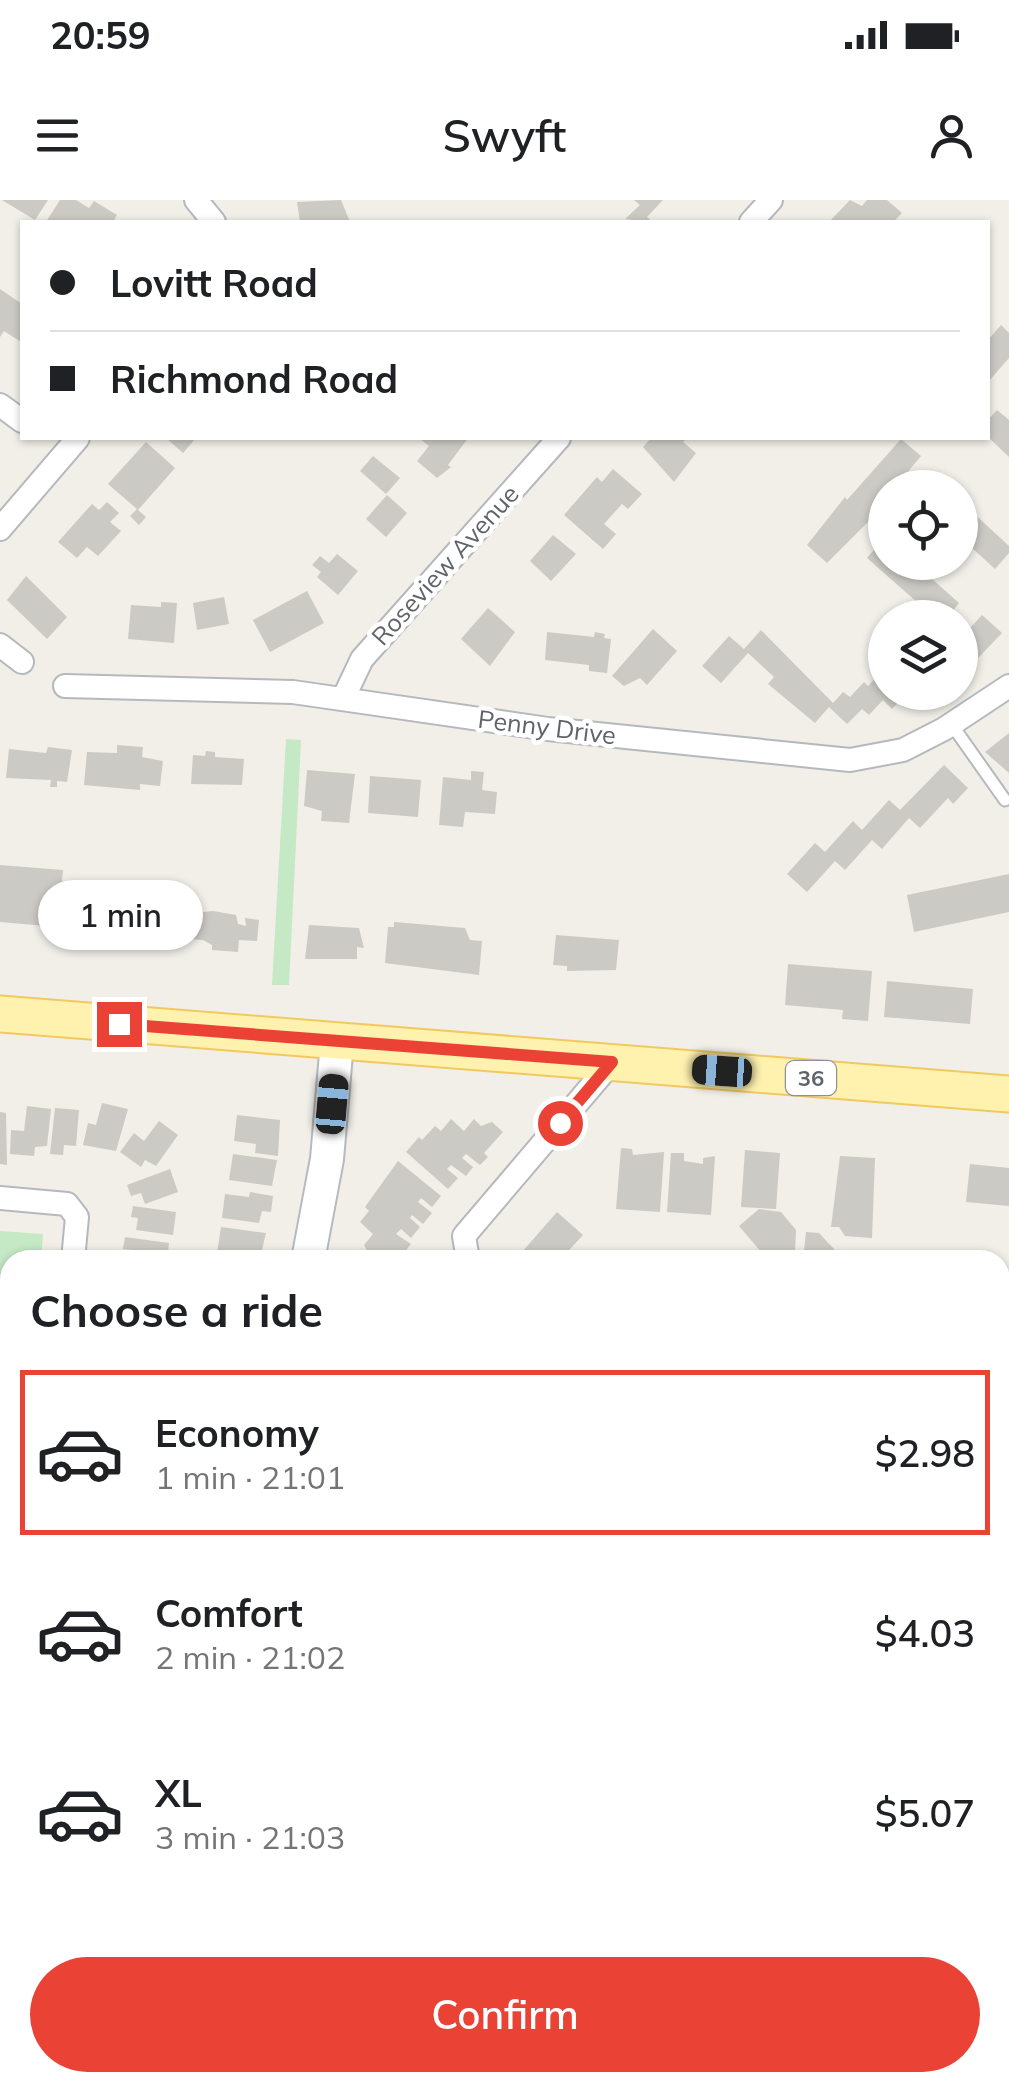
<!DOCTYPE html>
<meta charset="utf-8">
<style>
body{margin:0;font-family:Mulish,sans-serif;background:#f2f2f2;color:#202124;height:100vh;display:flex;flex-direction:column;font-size:38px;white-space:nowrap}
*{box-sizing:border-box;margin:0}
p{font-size:32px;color:#757577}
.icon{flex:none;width:55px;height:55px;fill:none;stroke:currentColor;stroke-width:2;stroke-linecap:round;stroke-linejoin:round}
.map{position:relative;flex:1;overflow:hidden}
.panel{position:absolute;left:0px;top:1050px;width:1010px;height:842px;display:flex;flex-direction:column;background:#fff;border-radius:30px 30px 0 0;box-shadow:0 2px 8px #0004}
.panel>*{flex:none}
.hud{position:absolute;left:20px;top:20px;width:970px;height:220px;border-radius:0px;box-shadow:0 2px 8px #0004;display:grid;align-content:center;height:220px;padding:0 30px;background:#fff}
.controls{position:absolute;left:868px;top:270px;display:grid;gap:20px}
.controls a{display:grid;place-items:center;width:110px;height:110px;border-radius:50%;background:#fff;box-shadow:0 2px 8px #0004;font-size:50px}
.end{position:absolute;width:45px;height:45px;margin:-22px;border:12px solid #ea4335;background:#fff;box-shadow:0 0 0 5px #fff}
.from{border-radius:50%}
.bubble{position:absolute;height:70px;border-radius:35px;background:#fff;box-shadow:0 2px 8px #0004;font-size:32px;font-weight:600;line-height:70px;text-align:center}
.car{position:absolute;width:30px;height:60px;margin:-30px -15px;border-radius:12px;box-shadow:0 0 8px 2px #0007;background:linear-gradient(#222 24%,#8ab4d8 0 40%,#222 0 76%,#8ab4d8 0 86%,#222 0)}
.hud b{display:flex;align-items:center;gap:35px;height:95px;font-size:38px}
.hud b+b{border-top:2px solid #e0e0e0}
.hud i{width:25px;height:25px;background:#202124}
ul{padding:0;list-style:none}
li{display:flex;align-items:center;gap:30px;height:165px;margin:0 20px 15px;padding:0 10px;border:5px solid transparent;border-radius:0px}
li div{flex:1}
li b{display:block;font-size:38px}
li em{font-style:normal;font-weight:600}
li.selected{border-color:#ea4335}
li>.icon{width:90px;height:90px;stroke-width:1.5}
h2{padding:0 30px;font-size:45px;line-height:120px}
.action{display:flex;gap:20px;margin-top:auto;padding:20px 30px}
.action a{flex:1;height:115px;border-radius:60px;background:#ea4335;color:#fff;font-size:40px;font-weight:600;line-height:115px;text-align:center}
.status{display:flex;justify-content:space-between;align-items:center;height:70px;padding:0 50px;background:#fff;direction:ltr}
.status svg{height:28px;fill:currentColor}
header{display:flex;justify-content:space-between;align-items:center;height:130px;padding:0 30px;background:#fff;font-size:45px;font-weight:600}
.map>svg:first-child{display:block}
.green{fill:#c5e8c5}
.building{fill:#cccac5}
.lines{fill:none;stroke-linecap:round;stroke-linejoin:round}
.lane-casing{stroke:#b5b8bc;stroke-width:15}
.street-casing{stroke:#b5b8bc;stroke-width:26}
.secondary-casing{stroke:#b6babf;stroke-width:36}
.primary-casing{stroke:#f2c960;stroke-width:39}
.lane{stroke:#fff;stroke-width:11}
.street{stroke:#fff;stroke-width:22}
.secondary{stroke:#fff;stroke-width:32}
.primary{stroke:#fff2af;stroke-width:35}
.route{stroke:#ea4335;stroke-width:12}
.labels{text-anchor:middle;stroke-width:9;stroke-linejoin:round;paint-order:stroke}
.shield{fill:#fff;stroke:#8f9295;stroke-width:2.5}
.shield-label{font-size:22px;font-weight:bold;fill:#5f6368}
.street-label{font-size:25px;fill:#5f6368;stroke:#fff}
</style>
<div class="status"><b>20:59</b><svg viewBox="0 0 49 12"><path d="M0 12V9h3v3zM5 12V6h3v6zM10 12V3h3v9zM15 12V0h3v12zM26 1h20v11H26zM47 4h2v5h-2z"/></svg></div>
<header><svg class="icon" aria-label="menu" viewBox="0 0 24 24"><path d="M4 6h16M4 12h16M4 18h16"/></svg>Swyft<svg class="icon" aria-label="person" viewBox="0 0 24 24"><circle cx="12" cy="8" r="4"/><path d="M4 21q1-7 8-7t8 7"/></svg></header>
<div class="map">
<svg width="1009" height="1891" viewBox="0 0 1009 1891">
<rect width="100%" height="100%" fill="#f1efe8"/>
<!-- green -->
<g class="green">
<path d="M286 539 301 540 289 785H272Z"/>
<path d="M0 1031 43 1034 41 1060H10V1180L0 1179Z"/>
<path d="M1000 1837 1009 1839V1891H623L631 1882H1000Z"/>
</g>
<!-- building -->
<g class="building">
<path d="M2 0H48L35 20Z"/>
<path d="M60 0H76L89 8 94 1 117 15 113 22H46Z"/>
<path d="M341 0 350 22H300L297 2Z"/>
<path d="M634 0H663L647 17 653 22 625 19 640 5Z"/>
<path d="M850 0 862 6 867 0H887L902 13 893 22H829Z"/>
<path d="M0 89 22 104 21 142 4 131 0 137Z"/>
<path d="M1001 125 1009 133V158L988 182V140Z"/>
<path d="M997 210 1009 220V257L988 237V220Z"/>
<path d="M166 238H196L183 253Z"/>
<path d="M419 238H468L448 265 451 267 437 278 417 261 429 246Z"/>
<path d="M651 238H687L683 242 696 253 674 282 643 247Z"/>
<path d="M901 239 921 256 894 288H885V297L870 320 827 363 807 345 845 297 847 300Z"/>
<path d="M146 242 175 268 138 310 146 317 139 325 130 316 137 309 108 284Z"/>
<path d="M373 256 400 278 386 294 360 271Z"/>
<path d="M613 269 642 294 628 309 622 304 604 324 616 334 603 349 564 315 597 277 602 282Z"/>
<path d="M960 294 972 305 969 309 1009 346V353L995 369 960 337Z"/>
<path d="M387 295 407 313 386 337 366 319Z"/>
<path d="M107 302 119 313 110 322 121 331 98 356 87 347 77 358 58 342 92 304 99 310Z"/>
<path d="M553 335 576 354 551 381 530 361Z"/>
<path d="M885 337V362H913L959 403 947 418H935L867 358Z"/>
<path d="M337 354 358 371 338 395 317 377 321 372 312 365 320 356 329 363Z"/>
<path d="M26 376 67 417 47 439 7 400Z"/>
<path d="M307 391 324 423 270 452 253 420Z"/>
<path d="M224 397 229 424 197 430 193 403Z"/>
<path d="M161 402 177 403 174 443 128 439 131 405 161 407Z"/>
<path d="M488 408 515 432 490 466 461 439Z"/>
<path d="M982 415 1002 433 960 477V439Z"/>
<path d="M653 429 677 451 647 485 640 478 624 486 612 476Z"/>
<path d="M761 430 833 503 843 492 850 497 864 482 868 486 883 470 885 492H908L892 509 883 500 869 515 862 509 847 524 829 507 815 523 768 484 774 477 748 453 721 483 702 466 729 436 744 449Z"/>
<path d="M547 432 594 437 595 432 605 434 604 438 611 439 607 473 589 471V465L545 460Z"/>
<path d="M1009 533V573L985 552Z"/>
<path d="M117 545 143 547 142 557 163 561 160 586 140 584V590L84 585 87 552 117 553Z"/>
<path d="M48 547 72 550 67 582 57 581V587H50L51 580 6 578 9 549 46 553Z"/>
<path d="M206 551 215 552V557L244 559 242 585 191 584 193 555 205 556Z"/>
<path d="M944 565 968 588 953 604 948 598 920 628 909 618 882 649 872 640 845 670 835 661 807 692 787 674 815 643 825 652 853 621 862 630 889 600 900 610Z"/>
<path d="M307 570 355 574 349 623 321 621 322 611 304 606Z"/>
<path d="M471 571 484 572 482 590 497 592 495 614 465 612 463 627 439 625 443 577 471 580Z"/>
<path d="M370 576 421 580 418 617 368 613Z"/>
<path d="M0 665 63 670 58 727 0 722Z"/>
<path d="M1009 674V712L914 732 907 695Z"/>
<path d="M99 711 154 715 152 746 96 742Z"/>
<path d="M213 711 236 715 238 724 246 726 245 718 259 720 257 741 239 740 238 752 212 750V745L203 740 190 739 193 713Z"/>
<path d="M394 722 465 728 470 740 482 741 479 775 385 763 388 727H394Z"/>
<path d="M309 725 359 728 364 748 357 747V759H305Z"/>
<path d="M556 735 619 740 616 770 567 771V766L553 765Z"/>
<path d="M788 764 872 771 868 821 842 819 843 810 785 805Z"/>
<path d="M887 781 973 789 970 824 884 817Z"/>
<path d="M102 903 128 909 116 951 83 945 88 923 96 925Z"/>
<path d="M27 906 51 909 47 946 35 947 34 956 10 954 11 930 24 931Z"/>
<path d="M55 908 79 910 76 946 64 945 63 955 50 954Z"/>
<path d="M0 912 6 913 7 965 0 964Z"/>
<path d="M237 915 280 920 278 956 255 953 256 944 234 941Z"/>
<path d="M451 919 464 931 474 919 481 926 492 922 503 932 484 953 488 957 480 965 466 954 462 958 473 967 466 976 451 965 447 969 458 978 448 989 406 952 419 937 422 940 435 926 441 931Z"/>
<path d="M159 921 178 935 156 966 145 960 141 967 120 952 134 933 144 941Z"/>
<path d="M621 948 632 949 633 955 664 952 660 1012 616 1009Z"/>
<path d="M745 950 780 953 776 1009 741 1007Z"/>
<path d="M671 953H684V961L703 964V958L715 956 711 1015 667 1012Z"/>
<path d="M233 954 277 960 272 986 229 980Z"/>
<path d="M840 956 875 958 872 1038 845 1036 839 1027H831Z"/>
<path d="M398 961 441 996 432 1007 421 998 418 1002 432 1013 423 1024 412 1015 410 1018 420 1027 411 1038 401 1029 396 1034 411 1044 402 1055 398 1051 391 1060H372L364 1045 373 1034 360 1022 369 1011 365 1007Z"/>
<path d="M970 964 1009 968V1006L966 1002Z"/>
<path d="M170 969 178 992 145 1004 141 993 131 996 127 985Z"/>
<path d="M250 992 273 996 271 1012 262 1011 259 1023 222 1018 225 994 249 997Z"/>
<path d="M133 1006 176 1012 173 1035 136 1030 138 1018 131 1017Z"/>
<path d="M759 1009 781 1012 796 1030 795 1052 786 1060H768L739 1026Z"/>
<path d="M557 1012 583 1035 560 1060H515Z"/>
<path d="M221 1027 266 1033 260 1058 217 1053Z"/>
<path d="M806 1032 819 1033 834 1049 833 1060H803Z"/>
<path d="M125 1037 169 1043 167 1060H132L133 1050 123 1049Z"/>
<path d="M1009 1077V1124L1000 1134V1087Z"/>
<path d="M0 1254 10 1255 9 1293 0 1292Z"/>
<path d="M7 1330 10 1331V1378H3Z"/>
<path d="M1009 1340V1362L1000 1372V1344Z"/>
<path d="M3 1516 10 1523V1545L0 1556Z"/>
<path d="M1009 1519V1560L1000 1552V1529Z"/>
<path d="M1000 1560 1009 1568V1580L1000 1591Z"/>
<path d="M10 1687V1747L5 1754 0 1750V1699Z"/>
<path d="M238 1882 232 1891H186L177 1884Z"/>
<path d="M289 1882H342L352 1891H281Z"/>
<path d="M529 1882H576L572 1891H537L527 1887Z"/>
</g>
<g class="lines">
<!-- lane casing -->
<g class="lane-casing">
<path id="lane" d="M952 525 1005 600"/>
</g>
<!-- street casing -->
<g class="street-casing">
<g id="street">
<path d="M196 0 214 22"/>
<path d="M751 22 771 0"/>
<path d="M0 205 22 221"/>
<path d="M0 329 78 238"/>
<path d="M0 445 22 462"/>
<path d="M65 486 293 492 548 529 850 560 903 550 944 529 1009 486"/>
<path d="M343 499 362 459 559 238"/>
<path d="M0 998 67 1004 77 1017 73 1060"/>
<path d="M468 1060 464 1036 612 862"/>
<path d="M0 1208 10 1209"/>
<path d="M1000 1225 1009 1214"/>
<path d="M4 1431 10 1438"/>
<path d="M1000 1678 1009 1666"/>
<path d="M1000 1799 1009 1801"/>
<path d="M0 1811 10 1819"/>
<path d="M91 1882 102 1891"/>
<path d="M439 1891 447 1882"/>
</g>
</g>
<!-- secondary casing -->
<g class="secondary-casing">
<g id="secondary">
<path d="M308 1060 327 959 337 842"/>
<path d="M0 1616 10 1604"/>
</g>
</g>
<!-- primary casing -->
<g class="primary-casing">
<path id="primary" d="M0 814 1009 894"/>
</g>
<!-- lane -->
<use href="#lane" class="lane"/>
<!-- street -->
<use href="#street" class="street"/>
<!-- secondary -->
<use href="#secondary" class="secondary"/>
<!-- primary -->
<use href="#primary" class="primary"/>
</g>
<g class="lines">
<!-- route -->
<path class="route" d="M119 824 612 862 560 923"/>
</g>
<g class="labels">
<!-- shield labels -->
<rect class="shield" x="786" y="861" width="50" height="34" rx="8"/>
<g class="shield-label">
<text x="811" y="886">36</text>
</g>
<!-- street labels -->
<g class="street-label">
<text transform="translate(445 365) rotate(-48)" y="9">Roseview Avenue</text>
<text transform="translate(547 527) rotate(7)" y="9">Penny Drive</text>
</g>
</g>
</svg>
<div class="controls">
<a><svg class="icon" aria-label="locate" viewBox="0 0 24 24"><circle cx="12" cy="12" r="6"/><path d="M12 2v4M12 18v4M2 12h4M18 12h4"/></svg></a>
<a><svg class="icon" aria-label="layers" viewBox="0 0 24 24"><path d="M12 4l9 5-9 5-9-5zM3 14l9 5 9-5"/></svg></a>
</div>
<i class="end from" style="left:560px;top:923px"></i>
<i class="end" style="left:119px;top:824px"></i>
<div class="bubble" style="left:38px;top:680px;width:165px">1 min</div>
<i class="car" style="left:722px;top:871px;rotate:274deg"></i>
<i class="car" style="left:332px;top:904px;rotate:5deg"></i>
<div class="hud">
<b><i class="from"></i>Lovitt Road</b>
<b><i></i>Richmond Road</b>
</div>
<section class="panel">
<h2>Choose a ride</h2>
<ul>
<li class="selected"><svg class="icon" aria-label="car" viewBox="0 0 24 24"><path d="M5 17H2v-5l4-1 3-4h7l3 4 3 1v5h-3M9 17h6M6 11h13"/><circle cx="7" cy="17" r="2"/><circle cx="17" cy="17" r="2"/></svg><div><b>Economy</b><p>1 min · 21:01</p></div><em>$2.98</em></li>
<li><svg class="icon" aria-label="car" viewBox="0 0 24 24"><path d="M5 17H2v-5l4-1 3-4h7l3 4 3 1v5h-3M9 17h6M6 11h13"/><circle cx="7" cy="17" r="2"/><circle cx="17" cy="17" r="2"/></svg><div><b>Comfort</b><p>2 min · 21:02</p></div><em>$4.03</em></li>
<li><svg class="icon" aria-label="car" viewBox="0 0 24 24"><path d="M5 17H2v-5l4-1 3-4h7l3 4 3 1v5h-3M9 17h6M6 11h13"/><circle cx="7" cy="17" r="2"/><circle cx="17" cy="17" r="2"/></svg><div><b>XL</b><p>3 min · 21:03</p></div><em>$5.07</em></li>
</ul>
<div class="action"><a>Confirm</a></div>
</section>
</div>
